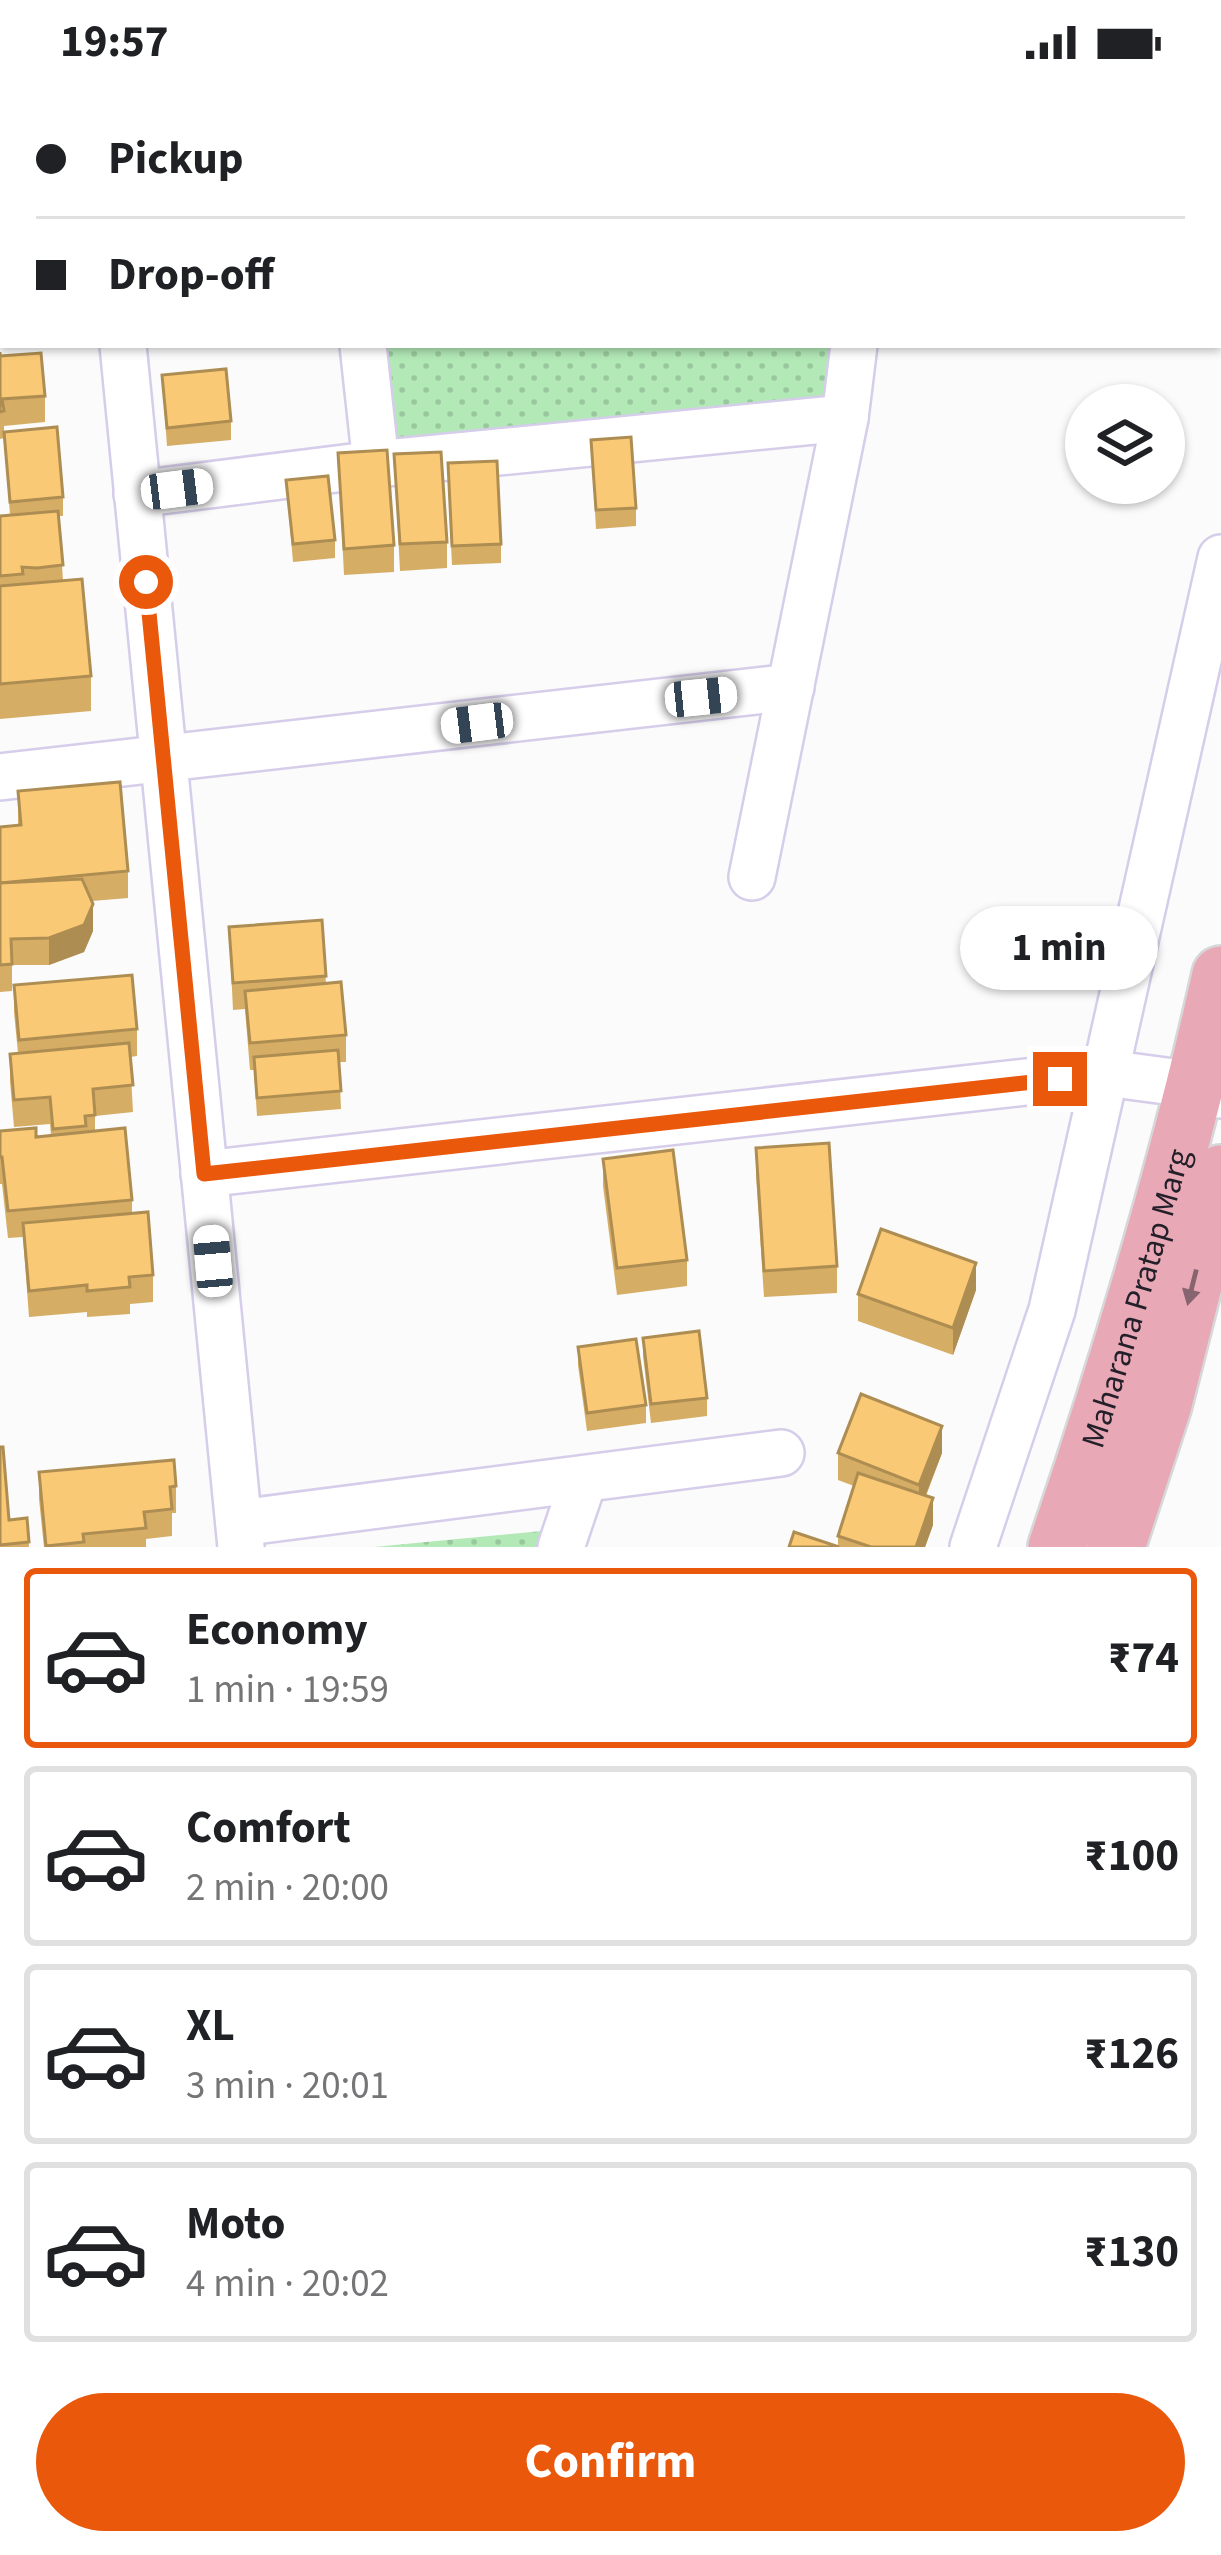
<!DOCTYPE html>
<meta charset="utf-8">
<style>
body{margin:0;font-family:"Source Sans 3",sans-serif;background:#f2f2f2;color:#202124;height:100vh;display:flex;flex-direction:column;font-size:45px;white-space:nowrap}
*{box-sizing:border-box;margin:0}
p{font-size:39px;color:#757577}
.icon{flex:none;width:66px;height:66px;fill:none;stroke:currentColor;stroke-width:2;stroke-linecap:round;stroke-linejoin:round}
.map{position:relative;height:1463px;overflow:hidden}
.drawer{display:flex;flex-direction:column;background:#fff;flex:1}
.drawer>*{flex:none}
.top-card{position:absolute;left:0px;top:0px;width:1221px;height:264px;box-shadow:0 3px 9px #0004;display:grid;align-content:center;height:264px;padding:0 36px;background:#fff}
.tools{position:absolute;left:1065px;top:300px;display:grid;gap:24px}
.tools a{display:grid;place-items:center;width:120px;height:120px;border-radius:50%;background:#fff;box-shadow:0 3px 9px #0004;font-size:60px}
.end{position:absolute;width:54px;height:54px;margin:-27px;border:15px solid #ea580c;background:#fff;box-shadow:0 0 0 6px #fff}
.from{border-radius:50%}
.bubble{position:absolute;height:84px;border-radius:42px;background:#fff;box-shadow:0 3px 9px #0004;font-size:39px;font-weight:700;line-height:84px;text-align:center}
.car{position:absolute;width:36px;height:72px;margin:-36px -18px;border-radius:15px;box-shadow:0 0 9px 3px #0007;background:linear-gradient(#fff 24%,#345 0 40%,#fff 0 76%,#345 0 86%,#fff 0)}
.top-card b{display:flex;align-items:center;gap:42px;height:114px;font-size:45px}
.top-card b+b{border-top:3px solid #e0e0e0}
.top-card i{width:30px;height:30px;background:#202124}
ul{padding:21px 0 0;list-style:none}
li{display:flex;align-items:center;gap:36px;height:180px;margin:0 24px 18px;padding:0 12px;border:6px solid #e0e0e0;border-radius:12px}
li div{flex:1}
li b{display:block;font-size:45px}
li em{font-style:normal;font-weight:700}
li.active{border-color:#ea580c}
li>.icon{width:108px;height:108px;stroke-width:1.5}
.button{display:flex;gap:24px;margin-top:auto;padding:24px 36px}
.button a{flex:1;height:138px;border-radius:72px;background:#ea580c;color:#fff;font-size:48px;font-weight:700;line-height:138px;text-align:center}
.status{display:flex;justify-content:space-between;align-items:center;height:84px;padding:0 60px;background:#fff;direction:ltr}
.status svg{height:33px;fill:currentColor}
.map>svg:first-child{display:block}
.park{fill:url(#park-dots)}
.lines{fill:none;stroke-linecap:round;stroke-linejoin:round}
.minor-casing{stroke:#d6cdea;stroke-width:50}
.major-casing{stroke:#d7d7d9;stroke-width:62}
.minor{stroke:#fff;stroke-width:45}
.major{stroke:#e9a8b5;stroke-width:57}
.wall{fill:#d6ad65}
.shaded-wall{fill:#ae8d52}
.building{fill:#f9c975;stroke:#ae8d52;stroke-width:3}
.oneway{fill:#866470}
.route{stroke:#ea580c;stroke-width:15}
.labels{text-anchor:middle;stroke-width:9;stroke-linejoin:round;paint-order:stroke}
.street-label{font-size:33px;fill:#23202a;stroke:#fafbfa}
</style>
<div class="status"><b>19:57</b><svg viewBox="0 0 49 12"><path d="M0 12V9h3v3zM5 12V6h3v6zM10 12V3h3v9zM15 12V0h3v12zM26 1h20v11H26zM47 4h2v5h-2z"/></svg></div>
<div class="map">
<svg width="1221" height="1463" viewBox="0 0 1221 1463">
<defs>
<pattern id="park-dots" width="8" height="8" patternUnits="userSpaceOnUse" patternTransform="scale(3)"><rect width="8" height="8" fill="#b2e9b7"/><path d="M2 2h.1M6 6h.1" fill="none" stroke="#99c89e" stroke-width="1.8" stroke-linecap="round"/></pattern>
</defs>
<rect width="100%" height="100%" fill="#fafbfa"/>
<!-- park -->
<g class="park">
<path d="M352 0H872V3Z"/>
<path d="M384 261H836L827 326 396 365Z"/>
<path d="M542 1447 537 1463H374Z"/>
</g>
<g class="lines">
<!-- minor casing -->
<g class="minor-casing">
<g id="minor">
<path d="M97 0V3"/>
<path d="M333 0V3"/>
<path d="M887 3V0"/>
<path d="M123 261 241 1463"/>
<path d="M363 261 376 380"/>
<path d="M137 410 376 380 845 334"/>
<path d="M0 693 791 603"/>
<path d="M752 793 845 334 854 261"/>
<path d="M204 1090 1106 989 1196 1001 1221 1011"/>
<path d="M239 1439 781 1369"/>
<path d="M561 1463 584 1395"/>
<path d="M973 1463 1052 1226 1221 474"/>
</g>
</g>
<!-- major casing -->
<g class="major-casing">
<g id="major">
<path id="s1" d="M1057 1463C1121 1275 1178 1085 1221 891"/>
<path d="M1116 1463 1163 1320 1221 1090"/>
</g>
</g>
<!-- minor -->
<use href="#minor" class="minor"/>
<!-- major -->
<use href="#major" class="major"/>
</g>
<!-- wall -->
<g class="wall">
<path d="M0 0 3 3V195H0Z"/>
<path d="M1136 0H1221V20H1218V3H1136Z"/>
<path d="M0 268V272L45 312V338L4 342V354L0 355Z"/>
<path d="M162 291 231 337V356L167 362Z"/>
<path d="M4 348 63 413V432H59L63 497 91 592V627L0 635V432L10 431Z"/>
<path d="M591 356 636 424V442L596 445Z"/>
<path d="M338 369 394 461V488L344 491Z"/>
<path d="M394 370 447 458V484L400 487Z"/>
<path d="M286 396 335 456V474L293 478Z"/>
<path d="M448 398 501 460V479L452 481Z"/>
<path d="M18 707 128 787V814L92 817 93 847 84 868 49 881H12V907L0 908V743L18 742Z"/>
<path d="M322 836 326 900 346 951V978H339L341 1025 257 1032 254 986H250L245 925 233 926 229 843Z"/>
<path d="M14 901 137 945V972L130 973 133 1028 95 1032V1047L132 1116V1129L153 1191V1218L130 1220V1230L87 1233V1228L29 1233 23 1153 8 1154 2 1100H0V1047L36 1053 51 1051 50 1040 14 1043 10 997V970L18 969 14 928Z"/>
<path d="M756 1064 837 1182V1209L764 1213 756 1091Z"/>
<path d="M603 1075 687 1176V1202L617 1211 603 1102Z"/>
<path d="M976 1206 953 1271 858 1237V1210Z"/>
<path d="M643 1254 707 1314V1332L651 1339 643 1272Z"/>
<path d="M578 1263 646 1321V1339L587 1347 578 1281Z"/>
<path d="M0 1363 9 1436 27 1434 29 1463H0Z"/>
<path d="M838 1369H942L926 1412 933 1441 925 1463H789H838V1452L854 1402 838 1396Z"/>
<path d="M39 1388 176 1402V1429H172V1452L146 1455V1463H44L39 1415Z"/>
</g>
<!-- shaded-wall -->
<g class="shaded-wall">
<path d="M93 820V847L84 868 49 881V854Z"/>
<path d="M976 1179V1206L953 1271V1244Z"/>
<path d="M942 1342V1369L919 1428V1401Z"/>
<path d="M933 1414V1441L925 1463H916Z"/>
</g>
<!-- building -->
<g class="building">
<path d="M0 0H34L35 3H3V72L0 73Z"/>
<path d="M181 0H188V3H123Z"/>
<rect x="235" y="0" width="78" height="3"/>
<rect x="0" y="96" width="3" height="72"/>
<path d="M0 268V272L41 269 45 312 2 315 4 327 0 328Z"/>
<path d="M226 285 231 337 167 344 162 291Z"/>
<path d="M57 343 63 413 10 418 4 348Z"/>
<path d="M631 353 636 424 596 426 591 356Z"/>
<path d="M387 366 394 461 344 465 338 369Z"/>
<path d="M441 368 447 458 400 460 394 370Z"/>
<path d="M497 377 501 460 452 462 448 379Z"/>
<path d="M328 392 335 456 293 460 286 396Z"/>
<path d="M58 427 63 481 37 484 22 483 23 490 0 492V432Z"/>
<path d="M82 495 91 592 0 600V502Z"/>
<path d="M120 698 128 787 0 799V743L21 741 18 707Z"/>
<path d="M82 795 93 820 84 841 49 854 11 855 12 880 0 881V799Z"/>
<path d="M322 836 326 892 233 899 229 843Z"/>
<path d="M132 891 137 945 19 956 14 901Z"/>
<path d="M341 898 346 951 250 959 245 907Z"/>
<path d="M129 959 133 1001 93 1005 95 1031 85 1032 86 1042 53 1045 50 1013 14 1016 10 970Z"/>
<path d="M338 966 341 1007 257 1014 254 973Z"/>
<path d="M36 1044V1053L125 1044 132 1116 8 1127 2 1073H0V1047Z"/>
<path d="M829 1059 837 1182 764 1187 756 1064Z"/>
<path d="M673 1066 687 1176 617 1184 603 1075Z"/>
<path d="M148 1128 153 1191 129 1193 130 1203 87 1207V1201L29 1207 23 1139Z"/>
<path d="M881 1145 976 1179 953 1244 858 1210Z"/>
<path d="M699 1247 707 1314 651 1320 643 1254Z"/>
<path d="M636 1255 646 1321 587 1329 578 1263Z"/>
<path d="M861 1310 942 1342 919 1401 838 1369Z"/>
<path d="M0 1363H3L9 1436 27 1434 29 1458 0 1461Z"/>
<path d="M174 1376 176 1402 170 1403 172 1425 144 1428 146 1444 83 1450 84 1458 46 1462 39 1388Z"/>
<path d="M858 1389 933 1414 916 1463H871L838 1452Z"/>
<path d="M794 1448 839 1463H789Z"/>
</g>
<!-- one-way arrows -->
<defs><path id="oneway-solid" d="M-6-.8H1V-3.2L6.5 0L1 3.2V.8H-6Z" transform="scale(3)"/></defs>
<use class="oneway" href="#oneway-solid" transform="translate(1192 1203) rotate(104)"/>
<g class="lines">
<!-- route -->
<path class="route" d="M146 498 204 1090 1060 995"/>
</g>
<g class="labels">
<!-- street labels -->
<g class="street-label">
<text dy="12" stroke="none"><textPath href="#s1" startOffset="261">Maharana Pratap Marg</textPath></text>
</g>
</g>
</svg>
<div class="tools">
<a><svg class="icon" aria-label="layers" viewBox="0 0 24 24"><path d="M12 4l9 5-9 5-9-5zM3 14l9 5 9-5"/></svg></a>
</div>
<i class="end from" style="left:146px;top:498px"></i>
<i class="end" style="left:1060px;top:995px"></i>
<div class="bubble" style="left:960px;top:822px;width:198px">1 min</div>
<i class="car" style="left:177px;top:405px;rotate:83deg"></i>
<i class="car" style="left:701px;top:613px;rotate:84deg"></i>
<i class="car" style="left:477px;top:639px;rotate:263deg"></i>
<i class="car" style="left:213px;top:1177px;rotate:355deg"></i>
<div class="top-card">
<b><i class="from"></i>Pickup</b>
<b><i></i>Drop-off</b>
</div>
</div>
<section class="drawer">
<ul>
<li class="active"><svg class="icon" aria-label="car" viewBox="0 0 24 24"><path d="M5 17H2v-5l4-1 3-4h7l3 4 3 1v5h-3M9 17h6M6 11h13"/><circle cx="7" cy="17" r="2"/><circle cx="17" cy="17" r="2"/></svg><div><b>Economy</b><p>1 min · 19:59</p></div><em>₹74</em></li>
<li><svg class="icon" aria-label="car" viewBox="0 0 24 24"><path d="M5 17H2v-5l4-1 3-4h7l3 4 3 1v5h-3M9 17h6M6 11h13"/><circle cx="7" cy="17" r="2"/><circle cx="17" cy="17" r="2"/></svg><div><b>Comfort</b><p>2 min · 20:00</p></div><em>₹100</em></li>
<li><svg class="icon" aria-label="car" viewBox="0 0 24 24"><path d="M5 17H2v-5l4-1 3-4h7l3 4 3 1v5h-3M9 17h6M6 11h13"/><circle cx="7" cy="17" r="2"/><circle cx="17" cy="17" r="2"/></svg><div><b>XL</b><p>3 min · 20:01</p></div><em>₹126</em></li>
<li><svg class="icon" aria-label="car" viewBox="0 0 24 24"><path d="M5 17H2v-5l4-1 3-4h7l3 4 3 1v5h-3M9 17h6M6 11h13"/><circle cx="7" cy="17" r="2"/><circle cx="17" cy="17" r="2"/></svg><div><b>Moto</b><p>4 min · 20:02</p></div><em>₹130</em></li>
</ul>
<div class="button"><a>Confirm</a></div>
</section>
